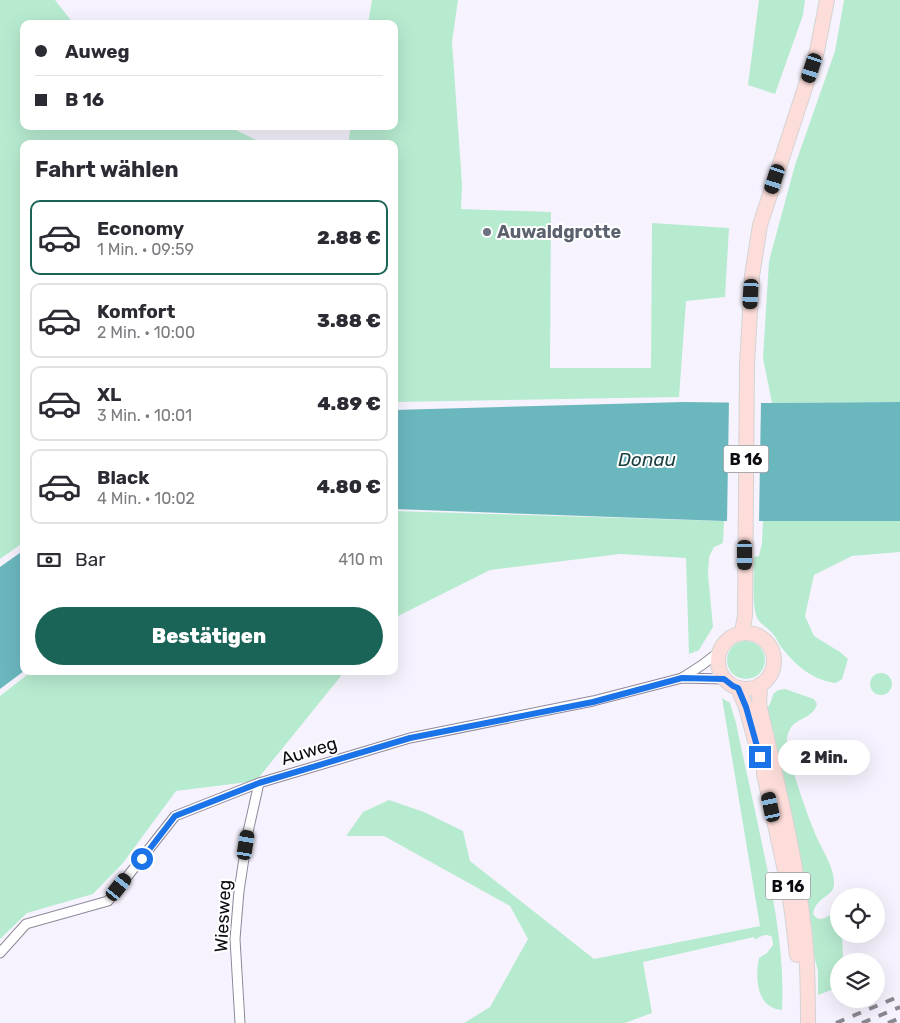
<!DOCTYPE html>
<html lang="de">
<meta charset="utf-8">
<style>
body{margin:0;font-family:Rubik,sans-serif;background:#f2f2f3;color:#2b2b33;height:100vh;display:flex;flex-direction:column;font-size:19px;white-space:nowrap}
*{box-sizing:border-box;margin:0}
p{font-size:16px;color:#7c7c81}
.icon{flex:none;width:28px;height:28px;fill:none;stroke:currentColor;stroke-width:2;stroke-linecap:round;stroke-linejoin:round}
.map{position:relative;flex:1;overflow:hidden}
.side{position:absolute;left:20px;top:140px;width:378px;height:535px;display:flex;flex-direction:column;background:#fff;border-radius:10px;box-shadow:0 5px 20px #0002}
.side>*{flex:none}
.hud{position:absolute;left:20px;top:20px;width:378px;height:110px;border-radius:10px;box-shadow:0 5px 20px #0002;display:grid;align-content:center;height:110px;padding:0 15px;background:#fff}
.fabs{position:absolute;left:830px;top:888px;display:grid;gap:10px}
.fabs a{display:grid;place-items:center;width:55px;height:55px;border-radius:50%;background:#fff;box-shadow:0 5px 20px #0002;font-size:25px}
.end{position:absolute;width:22px;height:22px;margin:-11px;border:6px solid #1a73e8;background:#fff;box-shadow:0 0 0 2px #fff}
.from{border-radius:50%}
.bubble{position:absolute;height:35px;border-radius:18px;background:#fff;box-shadow:0 5px 20px #0002;font-size:16px;font-weight:800;line-height:35px;text-align:center}
.car{position:absolute;width:15px;height:30px;margin:-15px -8px;border-radius:6px;box-shadow:0 0 4px 1px #0007;background:linear-gradient(#222 24%,#8ab4d8 0 40%,#222 0 76%,#8ab4d8 0 86%,#222 0)}
.hud b{display:flex;align-items:center;gap:18px;height:48px;font-size:19px}
.hud b+b{border-top:1px solid #e1e1e2}
.hud i{width:12px;height:12px;background:#2b2b33}
ul{padding:0;list-style:none}
li{display:flex;align-items:center;gap:15px;height:75px;margin:0 10px 8px;padding:0 5px;border:2px solid #e1e1e2;border-radius:10px}
li div{flex:1}
li b{display:block;font-size:19px}
li em{font-style:normal;font-weight:800}
li.selected{border-color:#1a6357}
li>.icon{width:45px;height:45px;stroke-width:1.5}
h2{padding:0 15px;font-size:22px;line-height:60px}
.pay{display:flex;align-items:center;gap:12px;height:55px;padding:0 15px;font-size:19px}
.pay p{margin-inline-start:auto}
.button{display:flex;gap:10px;margin-top:auto;padding:10px 15px}
.button a{flex:1;height:58px;border-radius:30px;background:#1a6357;color:#fff;font-size:20px;font-weight:800;line-height:58px;text-align:center}
.map>svg:first-child{display:block}
.green{fill:#b7ebd0}
.water{fill:#6bb7be}
.pier{fill:#f7f3fe}
.lines{fill:none;stroke-linecap:round;stroke-linejoin:round}
.street-casing{stroke:#8f889a;stroke-width:11}
.primary-casing{stroke:#d4d3d4;stroke-width:16}
.street{stroke:#fff;stroke-width:9}
.primary{stroke:#fdddd9;stroke-width:14}
.rail{stroke:#8a8790;stroke-width:4;stroke-dasharray:9 9;stroke-linecap:butt}
.route{stroke:#1a73e8;stroke-width:6}
.worship-dot{fill:#6b7280;stroke:#fff;stroke-width:2}
.labels{text-anchor:middle;stroke-width:4;stroke-linejoin:round;paint-order:stroke}
.shield{fill:#fff;stroke:#565459;stroke-width:1}
.shield-label{font-size:16px;font-weight:bold;fill:#0e0b12}
.worship-label{font-size:18px;font-weight:bold;fill:#5b616d;stroke:#fff;text-anchor:start}
.street-label{font-size:18px;fill:#0e0b12;stroke:#fff}
.water-label{font-size:19px;font-style:italic;fill:#1a3f42;stroke:#fff}
</style>
<div class="map">
<svg width="900" height="1023" viewBox="0 0 900 1023">
<rect width="100%" height="100%" fill="#f7f3fe"/>
<!-- green -->
<g class="green">
<path d="M0 0H55L74 24H24V126H228L264 144H24V542L0 559Z"/>
<path d="M372 0H458L452 42 462 184 461 209 551 212 550 368H651L652 223 729 228 725 297 686 301 679 397 394 402V144H348L351 126H394V24H368Z"/>
<path d="M759 0H805L803 15 775 94 748 85Z"/>
<path d="M844 0H900V402L772 403 763 358 769 261 795 165 835 51Z"/>
<path d="M394 511 724 521 723 543 714 547 709 557 708 574 713 627 699 650 689 654 686 558 620 554 490 570 394 618Z"/>
<path d="M763 521H900V552L852 556 814 575 805 616 814 636 840 652 848 659 842 679 836 683C814 681 795 665 782 648 778 643 776 636 771 632 766 626 758 623 756 615 752 601 754 572 754 557L759 556 762 543Z"/>
<circle cx="746" cy="660" r="19"/>
<path d="M32 671H345L256 781 176 791 123 863 93 894 27 913 0 939V696Z"/>
<circle cx="881" cy="684" r="11"/>
<path d="M785 689 814 699 817 704C813 719 797 717 790 729 786 736 787 743 787 750 795 777 803 804 814 831 820 847 835 867 834 884 834 897 816 896 813 914 820 924 827 917 835 911L839 916V934H842L843 961H839V987L818 995V971L812 948 766 709C776 700 767 691 785 689Z"/>
<path d="M722 698 730 703 736 723C744 762 753 800 761 839 773 895 785 952 782 1010 756 1008 755 978 759 958L767 953 773 945 772 937C765 933 761 936 755 940L754 937 643 962 652 1013 625 1023H464L490 1007 528 939 510 906 384 836H346L363 812 389 800 424 812 463 831 470 861 594 959 760 926Z"/>
</g>
<!-- water -->
<g class="water">
<path d="M684 402 772 403 900 402V521H724L394 509V410Z"/>
<path d="M24 550V671L0 689V567Z"/>
</g>
<!-- pier -->
<path class="pier" d="M729 400 761 401 759 523H727Z"/>
<g class="lines">
<!-- street casing -->
<g class="street-casing">
<g id="street">
<path d="M682 678 702 665 719 652"/>
<path d="M0 953 26 924 108 901 175 816 259 783 410 738 593 701 682 678 724 679"/>
<path d="M240 1023 235 939 239 891 248 832 259 783"/>
</g>
</g>
<!-- primary casing -->
<g class="primary-casing">
<g id="primary">
<circle cx="746" cy="661" r="28"/>
<path d="M742 633 745 615 747 364 752 276 760 225 817 51 827 0"/>
<path d="M760 685 759 704C776 778 795 852 804 928 808 959 808 991 808 1023"/>
<path d="M738 688 746 707 761 763"/>
<path d="M764 752V774L786 875 792 912 797 955"/>
</g>
</g>
<!-- street -->
<use href="#street" class="street"/>
<!-- primary -->
<use href="#primary" class="primary"/>
<!-- rail -->
<g class="rail">
<path d="M836 1023 900 996"/>
<path d="M862 1023 900 1007"/>
<path d="M888 1023 900 1018"/>
</g>
</g>
<g class="lines">
<!-- route -->
<path class="route" d="M142 859 175 816 259 783 410 738 593 702 682 678 724 679 733 686 738 688 746 707 760 757"/>
</g>
<!-- markers -->
<circle class="worship-dot" cx="487" cy="232" r="5"/>
<g class="labels">
<!-- shield labels -->
<g class="shield">
<rect x="723.5" y="445.5" width="45" height="27" rx="4"/>
<rect x="765.5" y="872.5" width="45" height="27" rx="4"/>
</g>
<g class="shield-label">
<text x="746" y="465">B 16</text>
<text x="788" y="892">B 16</text>
</g>
<!-- worship labels -->
<g class="worship-label">
<text x="497" y="238">Auwaldgrotte</text>
</g>
<!-- street labels -->
<g class="street-label">
<text transform="translate(309 751) rotate(-17)" y="6">Auweg</text>
<text transform="translate(223 916) rotate(-87)" y="6">Wiesweg</text>
</g>
<!-- water labels -->
<g class="water-label">
<text x="647" y="466">Donau</text>
</g>
</g>
</svg>
<div class="fabs">
<a><svg class="icon" aria-label="locate" viewBox="0 0 24 24"><circle cx="12" cy="12" r="6"/><path d="M12 2v4M12 18v4M2 12h4M18 12h4"/></svg></a>
<a><svg class="icon" aria-label="layers" viewBox="0 0 24 24"><path d="M12 4l9 5-9 5-9-5zM3 14l9 5 9-5"/></svg></a>
</div>
<i class="end from" style="left:142px;top:859px"></i>
<i class="end" style="left:760px;top:757px"></i>
<div class="bubble" style="left:778px;top:740px;width:92px">2 Min.</div>
<i class="car" style="left:812px;top:68px;rotate:198deg"></i>
<i class="car" style="left:775px;top:179px;rotate:198deg"></i>
<i class="car" style="left:751px;top:294px;rotate:183deg"></i>
<i class="car" style="left:745px;top:555px;rotate:180deg"></i>
<i class="car" style="left:771px;top:807px;rotate:348deg"></i>
<i class="car" style="left:246px;top:845px;rotate:9deg"></i>
<i class="car" style="left:119px;top:887px;rotate:38deg"></i>
<div class="hud">
<b><i class="from"></i>Auweg</b>
<b><i></i>B 16</b>
</div>
<section class="side">
<h2>Fahrt wählen</h2>
<ul>
<li class="selected"><svg class="icon" aria-label="car" viewBox="0 0 24 24"><path d="M5 17H2v-5l4-1 3-4h7l3 4 3 1v5h-3M9 17h6M6 11h13"/><circle cx="7" cy="17" r="2"/><circle cx="17" cy="17" r="2"/></svg><div><b>Economy</b><p>1 Min. · 09:59</p></div><em>2.88 €</em></li>
<li><svg class="icon" aria-label="car" viewBox="0 0 24 24"><path d="M5 17H2v-5l4-1 3-4h7l3 4 3 1v5h-3M9 17h6M6 11h13"/><circle cx="7" cy="17" r="2"/><circle cx="17" cy="17" r="2"/></svg><div><b>Komfort</b><p>2 Min. · 10:00</p></div><em>3.88 €</em></li>
<li><svg class="icon" aria-label="car" viewBox="0 0 24 24"><path d="M5 17H2v-5l4-1 3-4h7l3 4 3 1v5h-3M9 17h6M6 11h13"/><circle cx="7" cy="17" r="2"/><circle cx="17" cy="17" r="2"/></svg><div><b>XL</b><p>3 Min. · 10:01</p></div><em>4.89 €</em></li>
<li><svg class="icon" aria-label="car" viewBox="0 0 24 24"><path d="M5 17H2v-5l4-1 3-4h7l3 4 3 1v5h-3M9 17h6M6 11h13"/><circle cx="7" cy="17" r="2"/><circle cx="17" cy="17" r="2"/></svg><div><b>Black</b><p>4 Min. · 10:02</p></div><em>4.80 €</em></li>
</ul>
<div class="pay"><svg class="icon" aria-label="cash" viewBox="0 0 24 24"><path d="M3 7h18v10H3z"/><circle cx="12" cy="12" r="2"/></svg>Bar<p>410 m</p></div>
<div class="button"><a>Bestätigen</a></div>
</section>
</div>
